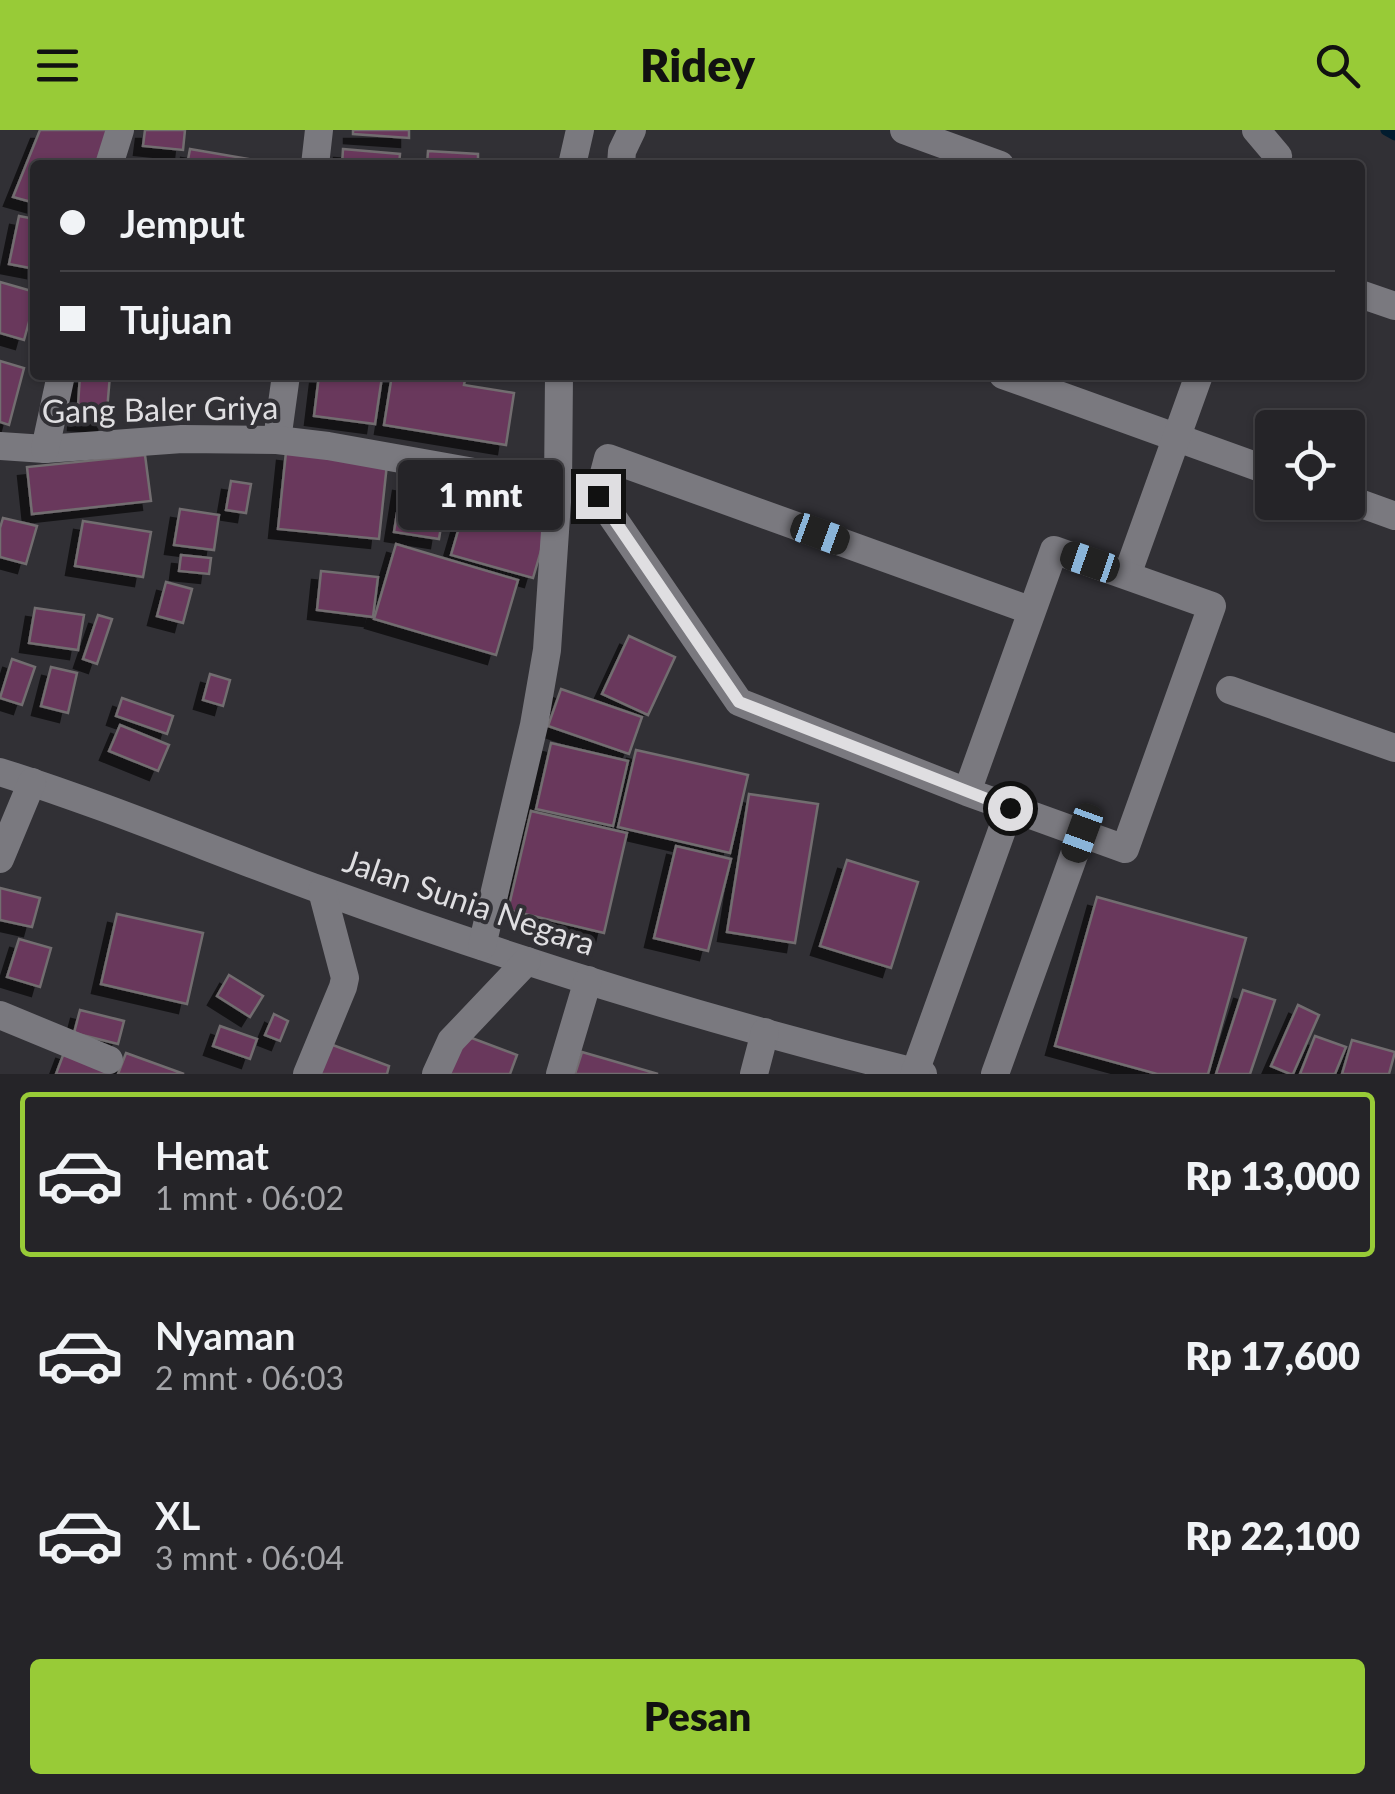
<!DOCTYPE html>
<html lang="id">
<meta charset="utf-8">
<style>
body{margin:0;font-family:Lato,sans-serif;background:#2d2c30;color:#f1f3f6;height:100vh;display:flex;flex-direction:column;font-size:38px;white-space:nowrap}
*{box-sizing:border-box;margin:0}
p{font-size:32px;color:#a3a4a8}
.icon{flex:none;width:55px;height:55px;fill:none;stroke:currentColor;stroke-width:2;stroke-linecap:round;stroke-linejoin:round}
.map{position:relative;height:944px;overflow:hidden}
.panel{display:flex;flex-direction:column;background:#252428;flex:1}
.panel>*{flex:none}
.hud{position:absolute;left:30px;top:30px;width:1335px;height:220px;border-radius:10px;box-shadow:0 2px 8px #0004,0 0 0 2px #424145;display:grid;align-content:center;height:220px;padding:0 30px;background:#252428}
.tools{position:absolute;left:1255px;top:280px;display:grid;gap:20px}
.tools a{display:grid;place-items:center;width:110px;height:110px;border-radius:10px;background:#252428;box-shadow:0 2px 8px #0004,0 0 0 2px #424145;font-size:50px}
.end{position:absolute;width:45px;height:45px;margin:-22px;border:12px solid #dfdee1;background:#111;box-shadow:0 0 0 5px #111}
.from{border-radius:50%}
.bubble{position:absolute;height:70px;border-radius:10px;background:#252428;box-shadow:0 2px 8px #0004,0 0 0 2px #424145;font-size:32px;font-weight:800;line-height:70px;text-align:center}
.car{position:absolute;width:30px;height:60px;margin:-30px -15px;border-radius:12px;box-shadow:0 0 8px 2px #0007;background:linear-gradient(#222 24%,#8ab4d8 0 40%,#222 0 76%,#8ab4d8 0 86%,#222 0)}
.hud b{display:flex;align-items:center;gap:35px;height:95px;font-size:38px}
.hud b+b{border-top:2px solid #424145}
.hud i{width:25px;height:25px;background:#f1f3f6}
ul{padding:18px 0 0;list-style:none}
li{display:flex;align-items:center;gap:30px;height:165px;margin:0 20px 15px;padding:0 10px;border:5px solid transparent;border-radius:10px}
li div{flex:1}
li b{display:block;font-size:38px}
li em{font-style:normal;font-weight:800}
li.selected{border-color:#98cb37}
li>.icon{width:90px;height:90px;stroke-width:1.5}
.action{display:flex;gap:20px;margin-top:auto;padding:20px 30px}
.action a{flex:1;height:115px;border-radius:10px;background:#98cb37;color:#111;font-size:40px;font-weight:800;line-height:115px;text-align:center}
header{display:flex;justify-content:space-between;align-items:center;height:130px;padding:0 30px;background:#98cb37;color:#111;font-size:45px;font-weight:800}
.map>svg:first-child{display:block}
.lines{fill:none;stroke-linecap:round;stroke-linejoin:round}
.stream{stroke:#021c2f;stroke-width:11}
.building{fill:#69395b;stroke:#726d70;stroke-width:2.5;filter:url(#shadow)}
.minor{stroke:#7a797f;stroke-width:28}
.route{stroke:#dfdee1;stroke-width:12}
.labels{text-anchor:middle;stroke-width:8;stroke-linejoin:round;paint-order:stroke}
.street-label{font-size:32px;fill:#dfdee1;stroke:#313035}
</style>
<header><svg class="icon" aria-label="menu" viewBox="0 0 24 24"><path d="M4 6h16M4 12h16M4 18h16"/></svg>Ridey<svg class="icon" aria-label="search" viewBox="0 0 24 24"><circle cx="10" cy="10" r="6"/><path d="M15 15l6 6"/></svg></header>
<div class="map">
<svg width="1395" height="944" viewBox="0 0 1395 944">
<defs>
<filter id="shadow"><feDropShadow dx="-9" dy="9" stdDeviation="0" flood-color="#0009"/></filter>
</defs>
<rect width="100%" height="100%" fill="#313035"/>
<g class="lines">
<!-- stream -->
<path class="stream" d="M1386 0 1395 5"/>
</g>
<!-- building -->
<g class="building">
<path d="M40 0H111L97 35H35V73L13 67Z"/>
<path d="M145 0H185L183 20 143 16Z"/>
<path d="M353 0H409V8L353 4Z"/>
<path d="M190 19 283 35H187Z"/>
<path d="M343 19 400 24 399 35H342Z"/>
<path d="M428 21 478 24V35H427Z"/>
<path d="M19 86 35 89V139L9 134Z"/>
<path d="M0 152 35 162V170L24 210 0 203Z"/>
<path d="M0 231 24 238 9 295 0 292Z"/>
<path d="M80 245H110L106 293 77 291Z"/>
<path d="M319 245 382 247 375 294 314 286Z"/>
<path d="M392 245H466L464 255 514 263 506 315 384 295Z"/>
<path d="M286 322 387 334 379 409 278 399Z"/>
<path d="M145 325 151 371 32 384 27 337Z"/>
<path d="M231 351 251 354 246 383 226 380Z"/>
<path d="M402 352 447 360 439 409 394 402Z"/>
<path d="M465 377 547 400 533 448 451 425Z"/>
<path d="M180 379 219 385 214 420 174 415Z"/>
<path d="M3 388 37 396 26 434 0 427V398Z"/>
<path d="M83 391 151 402 143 447 75 436Z"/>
<path d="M396 414 518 450 496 525 374 489Z"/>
<path d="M181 425 211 428 209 444 179 441Z"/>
<path d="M321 441 378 447 373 487 317 480Z"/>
<path d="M166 452 192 459 183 493 157 486Z"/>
<path d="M35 478 84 485 78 520 29 513Z"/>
<path d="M98 485 112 489 97 534 83 529Z"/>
<path d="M629 506 675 527 648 585 602 564Z"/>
<path d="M12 529 35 537 22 575 0 568Z"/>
<path d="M51 537 77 543 68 583 41 576Z"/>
<path d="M210 544 230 550 223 576 203 570Z"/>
<path d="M561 559 642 587 629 624 548 596Z"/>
<path d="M122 568 173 586 167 604 116 586Z"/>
<path d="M120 595 169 615 158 641 109 621Z"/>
<path d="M551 613 628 631 613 696 536 679Z"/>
<path d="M636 620 748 645 730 723 618 697Z"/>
<path d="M749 664 818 674 795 813 727 802Z"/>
<path d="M531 681 627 703 604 803 508 780Z"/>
<path d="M676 716 731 729 708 821 654 808Z"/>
<path d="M847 730 918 752 891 838 820 816Z"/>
<path d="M0 758 40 768 32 797 0 790Z"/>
<path d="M1097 767 1246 808 1208 944H1157L1055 916Z"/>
<path d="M117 784 203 803 187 874 101 854Z"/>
<path d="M19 809 51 818 40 857 7 847Z"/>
<path d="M229 845 263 866 250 887 217 866Z"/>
<path d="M1243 860 1275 870 1250 944H1216Z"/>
<path d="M1298 875 1319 885 1293 944H1290L1271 936Z"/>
<path d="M80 880 124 891 118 914 74 903Z"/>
<path d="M274 884 288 891 280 911 265 905Z"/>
<path d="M220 896 257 909 250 929 213 916Z"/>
<path d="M461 904 517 925 510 944H447Z"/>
<path d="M1315 906 1346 917 1335 944H1300Z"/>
<path d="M1352 910 1395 922 1389 944H1342Z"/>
<path d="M322 911 389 936 387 944H313Z"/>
<path d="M65 920 110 936 107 944H56Z"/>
<path d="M582 922 658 944H575Z"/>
<path d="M126 923 184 944H118Z"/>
</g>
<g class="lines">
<!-- minor -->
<g class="minor">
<path d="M904 0 1000 35"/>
<path d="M1256 0 1278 26 1274 35"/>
<path d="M109 35 120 0"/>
<path d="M315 35 319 0"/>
<path d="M572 35 580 0"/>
<path d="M621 35 622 21 632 0"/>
<path d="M1360 164 1395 176"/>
<path d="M1003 245 1272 342"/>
<path d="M277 310 286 245"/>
<path d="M0 316 45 319 182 309 277 310 328 316 558 357"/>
<path d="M45 319 61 245"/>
<path d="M1348 369 1395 386"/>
<path d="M1127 445 1199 245"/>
<path d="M1230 560 1395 618"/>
<path d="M0 642C108 676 214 721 321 760 518 832 719 894 923 944"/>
<path d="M967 662 1054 420 1212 476 1125 719 967 662 739 572 598 366 608 328 1032 481"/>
<path d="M0 729 32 652"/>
<path d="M482 816 534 595 547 520 558 357 559 245"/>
<path d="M0 885 109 930"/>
<path d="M915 942 1010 678"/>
<path d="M307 944 343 857 345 848 322 761"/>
<path d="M436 944 451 911 527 831"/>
<path d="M560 944 588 850"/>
<path d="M754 944 765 902"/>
<path d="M995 944 1082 703"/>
</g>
</g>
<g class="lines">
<!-- route -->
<path class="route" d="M598 366 739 572 1010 678"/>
</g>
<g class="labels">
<!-- street labels -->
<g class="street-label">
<text transform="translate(160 280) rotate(-1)" y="11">Gang Baler Griya</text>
<text transform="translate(469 773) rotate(19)" y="11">Jalan Sunia Negara</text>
</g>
</g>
</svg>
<div class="tools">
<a><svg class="icon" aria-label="locate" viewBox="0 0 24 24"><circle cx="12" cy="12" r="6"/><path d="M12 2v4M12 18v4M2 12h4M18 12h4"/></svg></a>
</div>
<i class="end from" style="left:1010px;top:678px"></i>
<i class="end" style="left:598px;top:366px"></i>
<div class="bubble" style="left:398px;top:330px;width:165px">1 mnt</div>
<i class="car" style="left:820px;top:404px;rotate:110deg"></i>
<i class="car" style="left:1090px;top:432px;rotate:289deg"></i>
<i class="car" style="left:1082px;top:703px;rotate:200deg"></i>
<div class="hud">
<b><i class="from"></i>Jemput</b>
<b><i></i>Tujuan</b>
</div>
</div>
<section class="panel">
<ul>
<li class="selected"><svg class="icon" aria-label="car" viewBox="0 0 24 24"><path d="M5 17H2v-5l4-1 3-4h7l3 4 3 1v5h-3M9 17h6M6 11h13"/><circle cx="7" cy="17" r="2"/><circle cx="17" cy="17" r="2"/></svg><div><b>Hemat</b><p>1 mnt · 06:02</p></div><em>Rp 13,000</em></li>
<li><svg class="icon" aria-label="car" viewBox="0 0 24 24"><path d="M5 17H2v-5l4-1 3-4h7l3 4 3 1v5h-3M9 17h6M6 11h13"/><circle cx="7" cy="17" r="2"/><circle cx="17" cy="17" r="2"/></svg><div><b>Nyaman</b><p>2 mnt · 06:03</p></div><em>Rp 17,600</em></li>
<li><svg class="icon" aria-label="car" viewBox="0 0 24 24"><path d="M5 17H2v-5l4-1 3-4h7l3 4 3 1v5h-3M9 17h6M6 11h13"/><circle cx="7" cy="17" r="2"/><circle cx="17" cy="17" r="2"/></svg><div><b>XL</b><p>3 mnt · 06:04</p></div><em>Rp 22,100</em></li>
</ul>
<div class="action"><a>Pesan</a></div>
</section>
